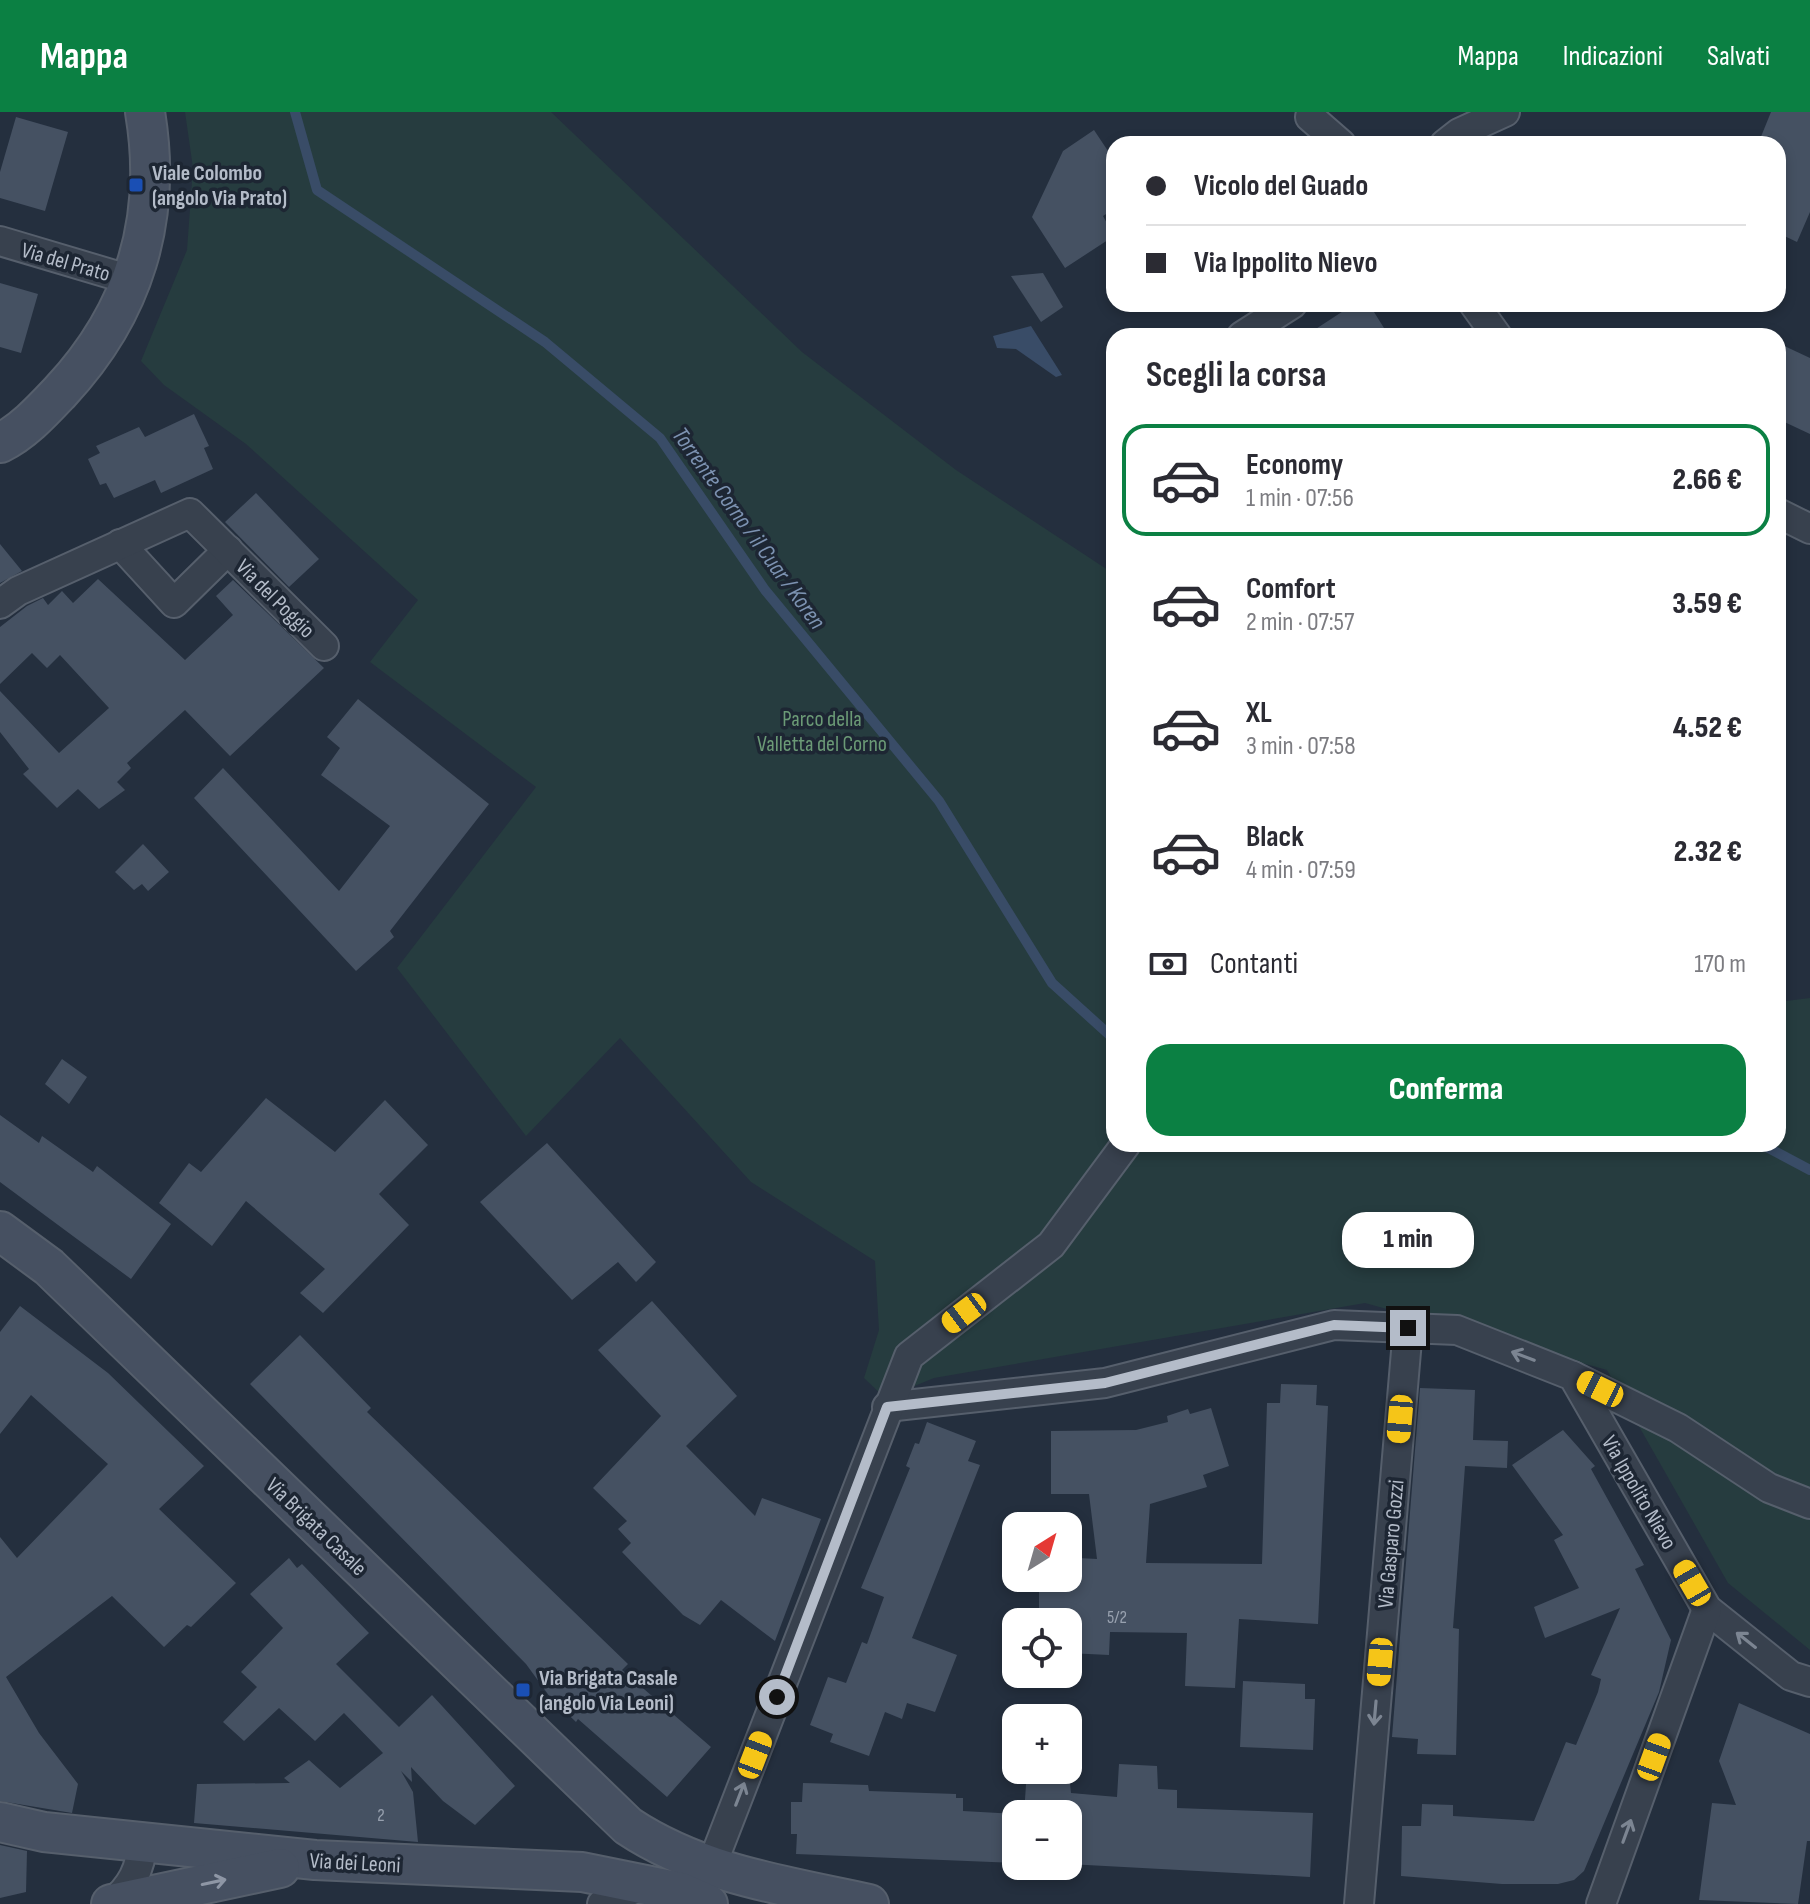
<!DOCTYPE html>
<html lang="it">
<meta charset="utf-8">
<style>
body{margin:0;font-family:"Sofia Sans Condensed",sans-serif;background:#f2f2f3;color:#2b2b33;height:100vh;display:flex;flex-direction:column;font-size:30px;white-space:nowrap}
*{box-sizing:border-box;margin:0}
p{font-size:26px;color:#7c7c81}
.icon{flex:none;width:44px;height:44px;fill:none;stroke:currentColor;stroke-width:2;stroke-linecap:round;stroke-linejoin:round}
.map{position:relative;flex:1;overflow:hidden}
.side{position:absolute;left:1106px;top:216px;width:680px;height:824px;display:flex;flex-direction:column;background:#fff;border-radius:24px;box-shadow:0 4px 12px #0003}
.side>*{flex:none}
.banner{position:absolute;left:1106px;top:24px;width:680px;height:176px;border-radius:24px;box-shadow:0 4px 12px #0003;display:grid;align-content:center;height:176px;padding:0 40px;background:#fff}
.needle{width:52px;rotate:37deg}
.controls{position:absolute;left:1002px;top:1400px;display:grid;gap:16px}
.controls a{display:grid;place-items:center;width:80px;height:80px;border-radius:16px;background:#fff;box-shadow:0 4px 12px #0003;font-size:40px}
.end{position:absolute;width:36px;height:36px;margin:-18px;border:10px solid #b4bcc9;background:#111;box-shadow:0 0 0 4px #111}
.from{border-radius:50%}
.bubble{position:absolute;height:56px;border-radius:24px;background:#fff;box-shadow:0 4px 12px #0003;font-size:26px;font-weight:800;line-height:56px;text-align:center}
.car{position:absolute;width:24px;height:48px;margin:-24px -12px;border-radius:10px;box-shadow:0 0 6px 2px #0007;background:linear-gradient(#f5c518 24%,#345 0 40%,#f5c518 0 76%,#345 0 86%,#f5c518 0)}
.banner b{display:flex;align-items:center;gap:28px;height:76px;font-size:30px}
.banner b+b{border-top:2px solid #e1e1e2}
.banner i{width:20px;height:20px;background:#2b2b33}
ul{padding:0;list-style:none}
li{display:flex;align-items:center;gap:24px;height:112px;margin:0 16px 12px;padding:0 24px;border:4px solid transparent;border-radius:24px}
li div{flex:1}
li b{display:block;font-size:30px}
li em{font-style:normal;font-weight:800}
li.selected{border-color:#0b8043}
li>.icon{width:72px;height:72px;stroke-width:1.5}
h2{padding:0 40px;font-size:36px;line-height:96px}
.pay{display:flex;align-items:center;gap:20px;height:88px;padding:0 40px;font-size:30px}
.pay p{margin-inline-start:auto}
.primary-button{display:flex;gap:16px;margin-top:auto;padding:16px 40px}
.primary-button a{flex:1;height:92px;border-radius:24px;background:#0b8043;color:#fff;font-size:32px;font-weight:800;line-height:92px;text-align:center}
header{display:flex;align-items:center;gap:48px;box-sizing:border-box;height:112px;padding:0 40px;background:#0b8043;color:#fff}
header strong{font-size:38px}
nav{display:flex;gap:44px;margin-inline-start:auto;font-size:28px}
.map>svg:first-child{display:block}
.green{fill:#263c3f}
.water{fill:#394c67}
.lines{fill:none;stroke-linecap:round;stroke-linejoin:round}
.stream{stroke:#394c67;stroke-width:10}
.building{fill:#455162}
.street-casing{stroke:#565f6c;stroke-width:32}
.secondary-casing{stroke:#565f6c;stroke-width:42}
.street{stroke:#38414e;stroke-width:28}
.secondary{stroke:#465061;stroke-width:38}
.oneway{stroke:#7c8592}
.oneway2{stroke:#8e96a5}
.route{stroke:#b4bcc9;stroke-width:10}
.transit-dot{fill:#1a4fb4;stroke:#1d2633;stroke-width:3}
.labels{text-anchor:middle;stroke-width:7;stroke-linejoin:round;paint-order:stroke}
.number-label{font-size:18px;fill:#98a1af}
.poi-label{font-size:22px;font-weight:bold;fill:#b4bcc9;stroke:#1d2633;text-anchor:start}
.street-label{font-size:22px;fill:#b4bcc9;stroke:#1d2633}
.park-label{font-size:22px;fill:#6b9a76;stroke:#1d2633}
.water-label{font-size:24px;font-style:italic;fill:#7c92b1;stroke:#1d2633}
</style>
<header>
<strong>Mappa</strong>
<nav><a>Mappa</a><a>Indicazioni</a><a>Salvati</a></nav>
</header>
<div class="map">
<svg width="1810" height="1792" viewBox="0 0 1810 1792">
<rect width="100%" height="100%" fill="#242f3e"/>
<!-- green -->
<path class="green" d="M185 0H551L802 240 956 358 1114 462V1032H1778V890L1810 886V1538L1728 1471 1607 1258 1365 1191 934 1266 885 1286 864 1266 879 1218 875 1149 751 1070 620 926 526 1024 397 856 536 675 370 550 418 488 246 332 164 273 141 249 187 138 193 56Z"/>
<!-- water -->
<path class="water" d="M1031 214 1062 263 1056 265 1016 237 997 236 993 224Z"/>
<g class="lines">
<!-- stream -->
<g class="stream">
<path d="M295 0 317 78 545 230 660 326 765 478 939 689 1052 871 1114 927"/>
<path d="M1761 1032 1810 1058"/>
</g>
</g>
<!-- building -->
<g class="building">
<path d="M1771 0H1810V100L1797 130 1778 121V32H1758Z"/>
<path d="M16 5 68 20 45 99 0 86V60Z"/>
<path d="M1094 18 1114 48V97L1103 104 1114 124 1065 156 1032 105 1063 39Z"/>
<path d="M1043 161 1063 195 1041 210 1011 164Z"/>
<path d="M0 171 38 182 21 241 0 235Z"/>
<path d="M1354 192H1369L1389 224H1305Z"/>
<path d="M1778 231 1810 246V322L1778 307Z"/>
<path d="M194 302 209 334 204 336 213 357 161 381 155 368 114 386 106 371 100 373 88 347 100 341 96 334 139 315 145 325Z"/>
<path d="M256 381 319 447 289 475 225 410Z"/>
<path d="M0 432 22 459 0 471Z"/>
<path d="M98 467 185 548 233 503 216 484 233 468 324 556 230 644 185 598 127 651 131 656 117 670 125 678 99 697 78 677 57 696 23 662 29 657 0 620V579L59 641 109 596 60 543 47 556 32 541 0 572V515L27 494 43 486 48 493 62 479 73 491Z"/>
<path d="M358 587 489 692 390 819 394 825 356 859 194 686 223 656 339 779 390 714 321 663 340 636 327 625Z"/>
<path d="M143 732 169 760 148 779 142 772 134 778 115 760Z"/>
<path d="M62 947 87 965 69 992 45 972Z"/>
<path d="M266 986 335 1040 385 988 428 1033 379 1082 409 1113 323 1201 300 1181 325 1157 246 1089 212 1134 159 1091 189 1051 201 1060Z"/>
<path d="M0 1003 39 1031 42 1024 93 1060 97 1054 171 1112 131 1167 0 1070Z"/>
<path d="M547 1031 656 1150 636 1170 618 1150 572 1188 480 1090Z"/>
<path d="M652 1189 737 1284 686 1334 755 1404 762 1386 821 1407 775 1529 721 1488 700 1513 683 1503 622 1440 631 1431 618 1417 627 1409 593 1376 661 1304 598 1238Z"/>
<path d="M20 1194 108 1261 204 1354 159 1397 236 1471 191 1515 187 1513 164 1535 112 1484 6 1565 39 1621 78 1672 72 1701 0 1689V1425L17 1446 108 1352 31 1283 0 1322V1220Z"/>
<path d="M300 1223 371 1296 367 1300 628 1552 622 1558 711 1635 667 1685 578 1607 576 1610 550 1585 526 1552 250 1272Z"/>
<path d="M1281 1272 1317 1273 1316 1293 1328 1294 1318 1512 1239 1507 1235 1576 1185 1574 1187 1521 1110 1520 1109 1543 1068 1541V1510H1039V1468L1077 1469 1078 1446 1097 1447 1089 1382H1051V1319L1136 1318 1168 1310 1167 1304 1188 1297 1190 1302 1211 1296 1229 1354 1203 1363 1207 1375 1150 1392 1146 1451 1262 1452 1267 1291H1280Z"/>
<path d="M1420 1276 1475 1278 1473 1328 1508 1329 1507 1356 1465 1354 1453 1516 1459 1517 1456 1643 1417 1642 1418 1627 1392 1625Z"/>
<path d="M927 1310 976 1329 968 1349 980 1353 912 1526 957 1543 935 1600 907 1591 902 1607 885 1600 869 1644 830 1630 833 1622 810 1613 828 1565 846 1571 862 1530 867 1532 884 1485 861 1476 910 1356 906 1354 915 1331 919 1332Z"/>
<path d="M1563 1318 1595 1354 1591 1357 1644 1453 1635 1457 1671 1528 1659 1580 1584 1759 1574 1768 1558 1772H1502L1401 1764 1402 1714H1421L1422 1692 1453 1693V1704L1534 1709 1566 1630 1576 1633 1598 1580 1601 1567 1591 1563 1620 1496 1545 1526 1534 1495 1579 1476 1554 1428 1563 1423 1512 1353Z"/>
<path d="M289 1446 297 1456 302 1452 369 1521 336 1552 399 1615 432 1583 515 1674 475 1713 443 1689 411 1655 412 1670 401 1659 413 1680 418 1730 194 1711 197 1672 290 1671 284 1666 309 1648 340 1676 383 1641 344 1601 315 1629 279 1596 244 1629 223 1610 257 1575 241 1560 283 1516 250 1482Z"/>
<path d="M1243 1569 1305 1572V1587H1315L1313 1638 1240 1635Z"/>
<path d="M1739 1591 1810 1622V1729H1807L1798 1792 1699 1788 1712 1691 1736 1693 1719 1649Z"/>
<path d="M1119 1652 1157 1654 1158 1677 1177 1678V1696L1313 1701 1310 1765 1068 1752V1702H1024L1027 1658H1067L1066 1672 1070 1671 1071 1681 1117 1685Z"/>
<path d="M803 1671 868 1673 869 1679 956 1682V1686H963V1699L1016 1702V1751L796 1742 797 1722H791V1690H802Z"/>
<path d="M0 1733 27 1739 26 1780 0 1786Z"/>
</g>
<g class="lines">
<!-- street casing -->
<g class="street-casing">
<g id="street">
<path d="M1310 5 1341 32"/>
<path d="M1445 32 1459 21 1505 0"/>
<path d="M0 129 131 168"/>
<path d="M1474 192 1497 224"/>
<path d="M1242 224 1292 192"/>
<path d="M1778 401 1810 417"/>
<path d="M120 432 174 491 228 438"/>
<path d="M0 492 18 479 190 401 324 534"/>
<path d="M1573 1264 1678 1316 1769 1376 1810 1392"/>
<path d="M887 1295 1105 1271 1334 1213 1457 1218 1573 1264 1707 1497 1791 1564 1810 1570"/>
<path d="M711 1755 909 1244 1051 1133 1126 1032"/>
<path d="M111 1792C132 1774 140 1758 143 1730"/>
<path d="M602 1792 645 1772"/>
<path d="M1359 1792 1408 1216"/>
<path d="M1601 1792 1707 1497"/>
</g>
</g>
<!-- secondary casing -->
<g class="secondary-casing">
<g id="secondary">
<path d="M0 331C23 320 43 298 60 280 134 201 163 107 145 0"/>
<path d="M0 1119 49 1155 628 1714C700 1762 786 1774 869 1792"/>
<path d="M0 1710 44 1720 315 1748 582 1760 681 1780 708 1792"/>
<path d="M111 1792 280 1756"/>
</g>
</g>
<!-- street -->
<use href="#street" class="street"/>
<!-- secondary -->
<use href="#secondary" class="secondary"/>
</g>
<!-- one-way arrows -->
<defs><path id="oneway-shaft" d="M-6 0H5M1.5-3L5.5 0L1.5 3" fill="none" stroke-width="1.6" stroke-linecap="round" stroke-linejoin="round" transform="scale(2)"/></defs>
<g class="oneway">
<use href="#oneway-shaft" transform="translate(1523 1244) rotate(-159)"/>
<use href="#oneway-shaft" transform="translate(1746 1528) rotate(-142)"/>
<use href="#oneway-shaft" transform="translate(1375 1601) rotate(95)"/>
<use href="#oneway-shaft" transform="translate(740 1682) rotate(-69)"/>
<use href="#oneway-shaft" transform="translate(1627 1719) rotate(-70)"/>
</g>
<use class="oneway2" href="#oneway-shaft" transform="translate(214 1770) rotate(-12)"/>
<g class="lines">
<!-- route -->
<path class="route" d="M777 1585 887 1295 1105 1271 1334 1213 1408 1216"/>
</g>
<!-- markers -->
<g class="transit-dot">
<rect x="128" y="65" width="16" height="16" rx="4"/>
<rect x="515" y="1570" width="16" height="16" rx="4"/>
</g>
<g class="labels">
<!-- number labels -->
<g class="number-label">
<text x="1117" y="1511">5/2</text>
<text x="381" y="1709">2</text>
</g>
<!-- poi labels -->
<g class="poi-label">
<text x="152" y="68">Viale Colombo<tspan x="152" dy="25">(angolo Via Prato)</tspan></text>
<text x="539" y="1573">Via Brigata Casale<tspan x="539" dy="25">(angolo Via Leoni)</tspan></text>
</g>
<!-- street labels -->
<g class="street-label">
<text transform="translate(66 149) rotate(16)" y="8">Via del Prato</text>
<text transform="translate(276 486) rotate(45)" y="8">Via del Poggio</text>
<text transform="translate(1640 1380) rotate(60)" y="8">Via Ippolito Nievo</text>
<text transform="translate(317 1414) rotate(44)" y="8">Via Brigata Casale</text>
<text transform="translate(1390 1432) rotate(-85)" y="8">Via Gasparo Gozzi</text>
<text transform="translate(355 1750) rotate(3)" y="8">Via dei Leoni</text>
</g>
<!-- park labels -->
<g class="park-label">
<text x="822" y="614">Parco della<tspan x="822" dy="25">Valletta del Corno</tspan></text>
</g>
<!-- water labels -->
<g class="water-label">
<text transform="translate(749 416) rotate(54)" y="8">Torrente Corno / il Cuar / Koren</text>
</g>
</g>
</svg>
<div class="controls">
<a><svg class="needle" viewBox="-14 -14 28 28"><path d="M0-13l5 13h-10z" fill="#e53935"/><path d="M0 13l5-13h-10z" fill="#7c7c81"/></svg></a>
<a><svg class="icon" aria-label="locate" viewBox="0 0 24 24"><circle cx="12" cy="12" r="6"/><path d="M12 2v4M12 18v4M2 12h4M18 12h4"/></svg></a>
<a>+</a>
<a>−</a>
</div>
<i class="end from" style="left:777px;top:1585px"></i>
<i class="end" style="left:1408px;top:1216px"></i>
<div class="bubble" style="left:1342px;top:1100px;width:132px">1 min</div>
<i class="car" style="left:964px;top:1201px;rotate:233deg"></i>
<i class="car" style="left:1600px;top:1277px;rotate:296deg"></i>
<i class="car" style="left:1400px;top:1307px;rotate:185deg"></i>
<i class="car" style="left:1692px;top:1471px;rotate:330deg"></i>
<i class="car" style="left:1380px;top:1550px;rotate:185deg"></i>
<i class="car" style="left:755px;top:1643px;rotate:21deg"></i>
<i class="car" style="left:1654px;top:1645px;rotate:20deg"></i>
<div class="banner">
<b><i class="from"></i>Vicolo del Guado</b>
<b><i></i>Via Ippolito Nievo</b>
</div>
<section class="side">
<h2>Scegli la corsa</h2>
<ul>
<li class="selected"><svg class="icon" aria-label="car" viewBox="0 0 24 24"><path d="M5 17H2v-5l4-1 3-4h7l3 4 3 1v5h-3M9 17h6M6 11h13"/><circle cx="7" cy="17" r="2"/><circle cx="17" cy="17" r="2"/></svg><div><b>Economy</b><p>1 min · 07:56</p></div><em>2.66 €</em></li>
<li><svg class="icon" aria-label="car" viewBox="0 0 24 24"><path d="M5 17H2v-5l4-1 3-4h7l3 4 3 1v5h-3M9 17h6M6 11h13"/><circle cx="7" cy="17" r="2"/><circle cx="17" cy="17" r="2"/></svg><div><b>Comfort</b><p>2 min · 07:57</p></div><em>3.59 €</em></li>
<li><svg class="icon" aria-label="car" viewBox="0 0 24 24"><path d="M5 17H2v-5l4-1 3-4h7l3 4 3 1v5h-3M9 17h6M6 11h13"/><circle cx="7" cy="17" r="2"/><circle cx="17" cy="17" r="2"/></svg><div><b>XL</b><p>3 min · 07:58</p></div><em>4.52 €</em></li>
<li><svg class="icon" aria-label="car" viewBox="0 0 24 24"><path d="M5 17H2v-5l4-1 3-4h7l3 4 3 1v5h-3M9 17h6M6 11h13"/><circle cx="7" cy="17" r="2"/><circle cx="17" cy="17" r="2"/></svg><div><b>Black</b><p>4 min · 07:59</p></div><em>2.32 €</em></li>
</ul>
<div class="pay"><svg class="icon" aria-label="cash" viewBox="0 0 24 24"><path d="M3 7h18v10H3z"/><circle cx="12" cy="12" r="2"/></svg>Contanti<p>170 m</p></div>
<div class="primary-button"><a>Conferma</a></div>
</section>
</div>
